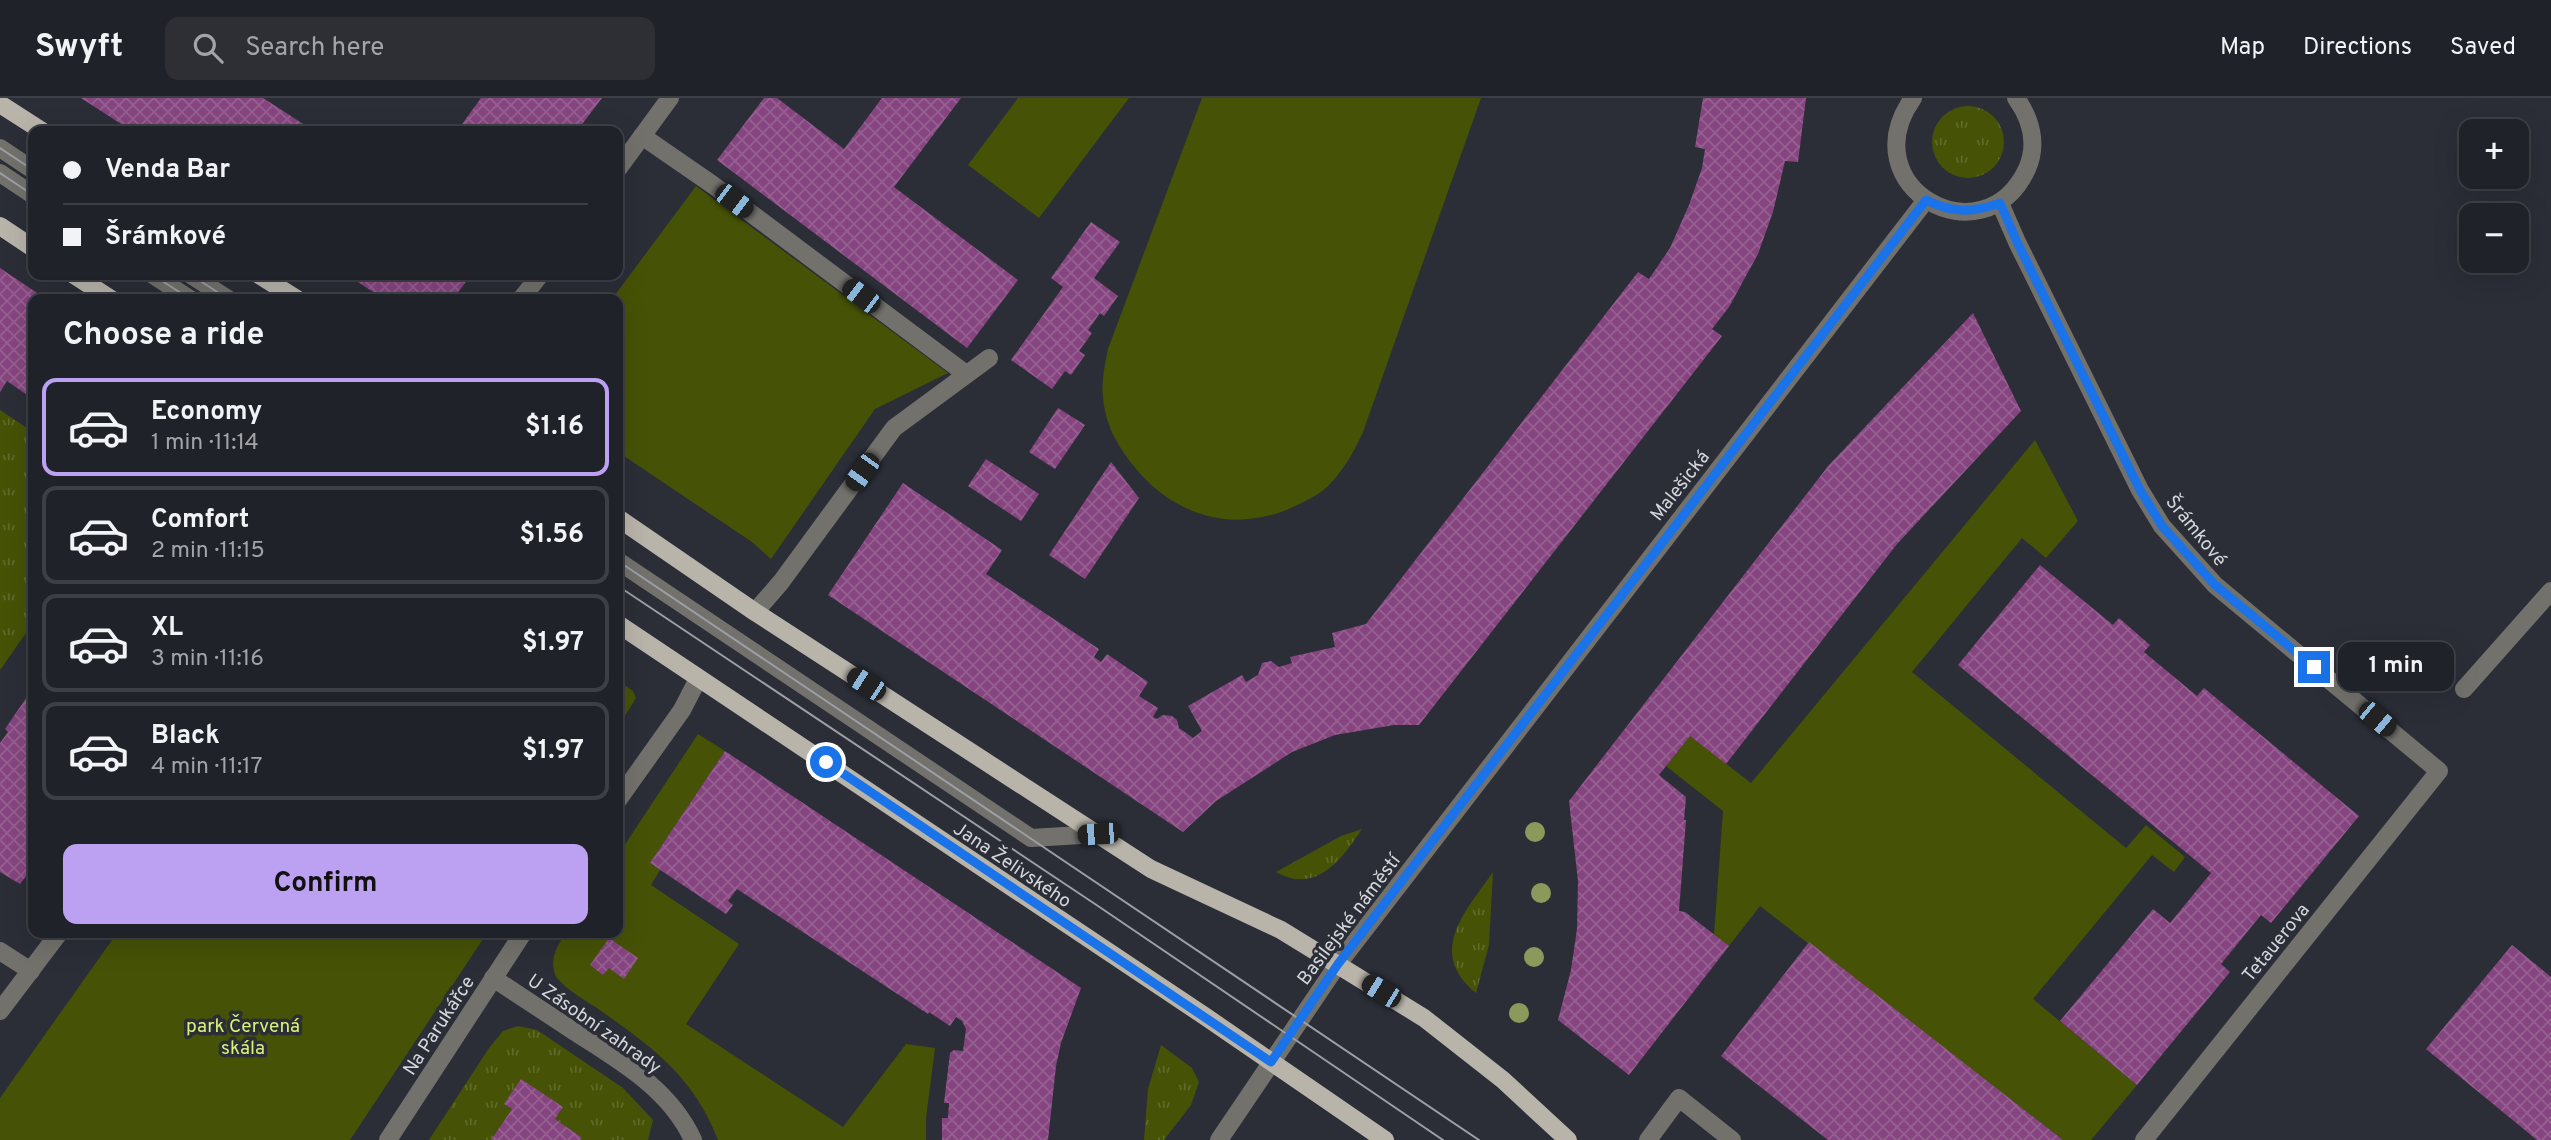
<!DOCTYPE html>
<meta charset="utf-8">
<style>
body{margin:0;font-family:Overpass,sans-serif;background:#2d2f35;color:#f1f3f6;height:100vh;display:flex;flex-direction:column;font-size:26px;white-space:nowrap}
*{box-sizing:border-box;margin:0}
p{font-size:23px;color:#a2a4a8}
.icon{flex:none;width:38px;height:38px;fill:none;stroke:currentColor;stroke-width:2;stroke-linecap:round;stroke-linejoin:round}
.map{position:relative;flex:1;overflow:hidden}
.details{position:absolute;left:28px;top:196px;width:595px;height:644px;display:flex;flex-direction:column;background:#202229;border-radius:14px;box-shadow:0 7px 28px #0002,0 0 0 2px #3d3f46}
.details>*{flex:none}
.top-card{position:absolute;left:28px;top:28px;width:595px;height:154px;border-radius:14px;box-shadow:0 7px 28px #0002,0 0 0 2px #3d3f46;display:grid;align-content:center;height:154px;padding:0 35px;background:#202229}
.tools{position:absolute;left:2459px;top:21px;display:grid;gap:14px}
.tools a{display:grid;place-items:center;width:70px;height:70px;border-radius:14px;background:#202229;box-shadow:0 7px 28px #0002,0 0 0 2px #3d3f46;font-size:35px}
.end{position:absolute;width:32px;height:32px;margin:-16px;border:9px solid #1a73e8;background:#fff;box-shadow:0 0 0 4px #fff}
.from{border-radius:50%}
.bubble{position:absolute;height:49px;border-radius:14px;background:#202229;box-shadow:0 7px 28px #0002,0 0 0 2px #3d3f46;font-size:23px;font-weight:700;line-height:49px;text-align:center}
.car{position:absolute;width:21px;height:42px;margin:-21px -10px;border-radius:9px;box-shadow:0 0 5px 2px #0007;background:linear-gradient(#222 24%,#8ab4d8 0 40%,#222 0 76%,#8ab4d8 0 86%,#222 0)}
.top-card b{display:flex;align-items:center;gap:24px;height:66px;font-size:26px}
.top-card b+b{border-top:2px solid #3d3f46}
.top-card i{width:18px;height:18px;background:#f1f3f6}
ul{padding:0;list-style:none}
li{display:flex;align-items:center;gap:21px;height:98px;margin:0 14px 10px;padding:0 21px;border:4px solid #3d3f46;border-radius:14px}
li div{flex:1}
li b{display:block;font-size:26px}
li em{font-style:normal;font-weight:700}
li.on{border-color:#bca0f2}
li>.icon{width:63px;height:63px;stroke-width:1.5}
h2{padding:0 35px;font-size:32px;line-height:84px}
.button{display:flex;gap:14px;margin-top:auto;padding:14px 35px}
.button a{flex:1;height:80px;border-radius:14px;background:#bca0f2;color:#111;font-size:28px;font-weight:700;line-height:80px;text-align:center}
header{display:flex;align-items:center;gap:42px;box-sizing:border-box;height:98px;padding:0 35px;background:#202229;border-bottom:2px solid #3d3f46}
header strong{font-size:33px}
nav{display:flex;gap:38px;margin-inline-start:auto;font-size:24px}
.search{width:490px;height:63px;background:#2d2f35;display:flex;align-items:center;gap:18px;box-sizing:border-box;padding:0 24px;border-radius:14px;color:#a2a4a8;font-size:26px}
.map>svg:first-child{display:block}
.grass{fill:url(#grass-tufts)}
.green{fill:#465206}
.building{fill:url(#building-cross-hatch)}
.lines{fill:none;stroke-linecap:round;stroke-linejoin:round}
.minor{stroke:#73716c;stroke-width:18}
.major{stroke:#b8b4aa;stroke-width:18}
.tram{stroke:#9c9fa6;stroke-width:2}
.tree{fill:#8b9a5b}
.route{stroke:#1a73e8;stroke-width:9}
.labels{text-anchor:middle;stroke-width:7;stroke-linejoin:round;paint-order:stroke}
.street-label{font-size:19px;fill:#d4d6dc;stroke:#2b2e37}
.park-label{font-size:19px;fill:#d9f279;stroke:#2b2e37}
</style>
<header>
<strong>Swyft</strong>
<div class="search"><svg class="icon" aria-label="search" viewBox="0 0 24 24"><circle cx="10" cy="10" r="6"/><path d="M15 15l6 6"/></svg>Search here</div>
<nav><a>Map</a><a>Directions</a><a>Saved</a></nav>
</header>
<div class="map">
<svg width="2551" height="1042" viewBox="0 0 2551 1042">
<defs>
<pattern id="grass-tufts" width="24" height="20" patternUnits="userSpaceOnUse" patternTransform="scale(1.75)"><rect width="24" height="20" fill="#465206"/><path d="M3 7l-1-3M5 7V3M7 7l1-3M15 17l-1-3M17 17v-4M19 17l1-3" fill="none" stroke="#606a2a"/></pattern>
<pattern id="building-cross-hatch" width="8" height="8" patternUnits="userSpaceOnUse" patternTransform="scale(1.75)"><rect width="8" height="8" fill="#864580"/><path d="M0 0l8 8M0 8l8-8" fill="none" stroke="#965f91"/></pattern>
</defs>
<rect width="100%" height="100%" fill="#2b2e37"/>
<!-- grass -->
<g class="grass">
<circle cx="1968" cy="44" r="36"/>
<path d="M0 312 33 334V525L0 572Z"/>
<path d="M1362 731C1342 761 1316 797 1276 774L1341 738Z"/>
<path d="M1493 774 1489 847 1476 895C1426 854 1466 813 1493 774Z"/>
<path d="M518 928 537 932 623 990 653 1022 648 1042H580L581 1039 555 1021 563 1009 504 1006 512 1011 491 1042H429L489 950 503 933Z"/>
<path d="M1161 947 1192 970 1199 984 1191 1007 1164 1042H1144L1148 991Z"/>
</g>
<!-- green -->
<g class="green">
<path d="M1018 0H1129L1039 120 968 67Z"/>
<path d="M1202 0H1481L1363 334C1354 354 1343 373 1328 388 1318 398 1303 404 1291 410 1232 436 1172 417 1133 367 1117 347 1105 326 1103 299 1101 283 1105 267 1108 251Z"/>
<path d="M696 88 948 275 875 311 771 461 752 444 618 354V201H612Z"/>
<path d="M2035 342 2078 423 2046 460 2022 440 1912 574 2126 750 2146 727 2185 759 2174 774 2152 757 2033 901 2137 987 2091 1042H2063L1760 808 1729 848 1714 837 1723 713 1666 668 1690 638 1751 685Z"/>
<path d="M618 583 633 593 636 600 618 629Z"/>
<path d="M698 636 725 653 650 765 660 772 651 787 739 846 686 926 843 1029 906 946 935 950 926 1020V1042H718C694 980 656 952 604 915 589 904 567 893 556 879 549 862 556 849 566 835H618V757Z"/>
<path d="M117 835H487L350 1042H0V1000Z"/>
</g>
<!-- building -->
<g class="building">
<path d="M81 0H263L314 33H132Z"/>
<path d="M481 0H602L577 33H457Z"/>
<path d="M764 0H777L844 51 882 0H961L894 89 1018 182 967 250 717 62Z"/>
<path d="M1703 0H1806L1798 64 1785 63 1773 114 1758 156 1729 209 1712 231 1722 238 1419 627H1394L1335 637 1292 654 1216 703 1183 734 828 497 903 385 1002 452 986 476 1099 551 1094 559 1101 564 1107 556 1148 584 1139 598 1158 610 1153 619 1157 621 1163 617 1172 618 1177 622 1179 630 1193 640 1202 633 1188 608 1242 577 1246 584 1258 577 1262 565 1271 563 1279 569 1292 565 1290 559 1335 549 1332 535 1366 526 1638 174 1649 181 1670 150 1689 107 1702 70 1705 51 1695 49Z"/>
<path d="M1091 124 1120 144 1094 180 1118 198 1104 218 1100 215 1088 232 1092 235 1079 253 1085 257 1071 277 1065 273 1052 291 1011 262 1063 189 1051 180Z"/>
<path d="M0 170 46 201H33V301L7 283 0 294Z"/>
<path d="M347 177H471L453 201H384Z"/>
<path d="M1973 215 2021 313 1897 446 1726 666 1690 638 1659 677 1686 699 1684 722H1686L1679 813 1685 814 1729 848 1629 977 1558 922 1571 872 1577 831 1578 783 1569 703 1829 367Z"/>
<path d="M1058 310 1085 327 1055 371 1029 354Z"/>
<path d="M986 361 1039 396 1021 423 968 388Z"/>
<path d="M1111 364 1139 400 1085 481 1049 457Z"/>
<path d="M2040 467 2113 527 2119 520 2150 547 2144 554 2197 598 2204 590 2359 718 2271 825 2261 817 2221 866 2230 874 2137 987 2060 923 2153 811 2170 825 2211 775 1958 567Z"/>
<path d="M33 590V769L20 786 0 774V645L8 634 5 631Z"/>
<path d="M725 653 1081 890 1061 945 1056 968 1048 1042H942V1020H948L949 1005H944L950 955 954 952 963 953 966 931 962 923 956 919 950 928 929 914 928 916 737 791 728 803 733 807 726 816 650 765Z"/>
<path d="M609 840 638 860 624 881 609 870 603 877 590 867Z"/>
<path d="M1809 844 2063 1042H1828L1721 958Z"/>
<path d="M2512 847 2551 879V1042H2537L2426 951Z"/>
<path d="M521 981 563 1009 555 1021 581 1039 580 1042H491L512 1011 504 1006Z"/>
</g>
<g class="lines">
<!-- minor -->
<g class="minor">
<path d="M1913 0C1850 89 1983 164 2027 71 2038 46 2031 21 2016 0"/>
<path d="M642 38 713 87 966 276"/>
<path d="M0 50 33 72"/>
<path d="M618 71 670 0"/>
<path d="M0 75 33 97"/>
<path d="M2000 105 2017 144 2140 392 2162 428 2215 487 2439 673 2144 1042"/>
<path d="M153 177 190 201"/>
<path d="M191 177 228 201"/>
<path d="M521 201 540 177"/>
<path d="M618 463 1031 740 1098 736"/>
<path d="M755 514 781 484 894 330 989 260"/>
<path d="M2464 591 2551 493"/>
<path d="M618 702 682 612 698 581"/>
<path d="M0 853 31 873"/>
<path d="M493 880C520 898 548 916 575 934 620 963 670 991 693 1042"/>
<path d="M0 913 59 835"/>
<path d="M388 1042 523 835"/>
<path d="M1219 1042 1338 866 1926 102"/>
<path d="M1648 1042 1679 1000 1732 1042"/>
</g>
<!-- major -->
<g class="major">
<path d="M0 6 42 33"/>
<path d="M0 128 33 150"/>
<path d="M74 177 111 201"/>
<path d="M259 177 297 201"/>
<path d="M618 420 755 514 1151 771 1281 832 1424 920 1503 982 1568 1042"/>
<path d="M618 526 1206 919 1385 1042"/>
</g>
<!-- tram -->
<g class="tram">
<path d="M0 50 33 72"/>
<path d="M0 75 33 97"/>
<path d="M153 177 190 201"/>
<path d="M191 177 228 201"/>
<path d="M618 463 1479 1042"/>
<path d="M618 488 1098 808 1443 1042"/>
</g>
</g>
<!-- trees -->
<g class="tree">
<circle cx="1535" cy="734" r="10"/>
<circle cx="1541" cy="795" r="10"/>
<circle cx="1534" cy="859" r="10"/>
<circle cx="1519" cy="915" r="10"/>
</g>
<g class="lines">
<!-- route -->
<path class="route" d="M826 664 1271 964 1338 866 1926 102C1952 115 1972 115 2000 105L2017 144 2140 392 2162 428 2215 487 2314 569"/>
</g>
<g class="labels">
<!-- street labels -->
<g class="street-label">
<text transform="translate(1679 387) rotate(-52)" y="7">Malešická</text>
<text transform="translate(2197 432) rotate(51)" y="7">Šrámkové</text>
<text transform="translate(1013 766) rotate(34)" y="7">Jana Želivského</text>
<text transform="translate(1348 821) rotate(-53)" y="7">Basilejské náměstí</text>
<text transform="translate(2275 844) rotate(-51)" y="7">Tetauerova</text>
<text transform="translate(595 925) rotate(35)" y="7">U Zásobní zahrady</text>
<text transform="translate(438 927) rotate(-57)" y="7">Na Parukářce</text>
</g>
<!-- park labels -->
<g class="park-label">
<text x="243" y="934">park Červená<tspan x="243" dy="22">skála</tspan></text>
</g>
</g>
</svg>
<div class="tools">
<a>+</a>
<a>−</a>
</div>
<i class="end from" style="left:826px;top:664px"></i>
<i class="end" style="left:2314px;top:569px"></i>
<div class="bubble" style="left:2338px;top:544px;width:116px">1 min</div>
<i class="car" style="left:734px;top:103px;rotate:127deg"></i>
<i class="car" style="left:861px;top:198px;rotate:307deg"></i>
<i class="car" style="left:862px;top:374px;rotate:216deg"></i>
<i class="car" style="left:866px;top:586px;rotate:303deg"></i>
<i class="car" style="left:2377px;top:621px;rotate:130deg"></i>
<i class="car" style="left:1098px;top:736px;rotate:266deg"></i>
<i class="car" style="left:1381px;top:893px;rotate:302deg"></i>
<div class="top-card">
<b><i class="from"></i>Venda Bar</b>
<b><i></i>Šrámkové</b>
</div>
<section class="details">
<h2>Choose a ride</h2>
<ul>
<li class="on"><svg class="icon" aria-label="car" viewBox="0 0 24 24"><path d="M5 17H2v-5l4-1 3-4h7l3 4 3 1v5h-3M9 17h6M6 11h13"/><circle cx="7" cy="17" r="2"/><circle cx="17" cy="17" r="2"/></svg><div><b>Economy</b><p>1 min · 11:14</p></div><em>$1.16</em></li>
<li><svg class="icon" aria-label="car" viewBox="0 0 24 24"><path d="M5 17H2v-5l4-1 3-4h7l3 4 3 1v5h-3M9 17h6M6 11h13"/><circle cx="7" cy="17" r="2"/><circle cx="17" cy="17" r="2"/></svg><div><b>Comfort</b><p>2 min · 11:15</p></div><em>$1.56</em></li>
<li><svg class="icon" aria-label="car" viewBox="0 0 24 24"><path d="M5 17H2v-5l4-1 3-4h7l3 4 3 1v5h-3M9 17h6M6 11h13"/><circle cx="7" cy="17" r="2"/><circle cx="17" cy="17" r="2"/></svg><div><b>XL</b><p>3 min · 11:16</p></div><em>$1.97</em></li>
<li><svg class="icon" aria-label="car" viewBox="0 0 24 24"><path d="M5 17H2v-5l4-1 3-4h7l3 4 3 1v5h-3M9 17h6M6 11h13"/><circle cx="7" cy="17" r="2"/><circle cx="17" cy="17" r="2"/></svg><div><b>Black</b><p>4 min · 11:17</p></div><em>$1.97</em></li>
</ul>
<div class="button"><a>Confirm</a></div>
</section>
</div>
